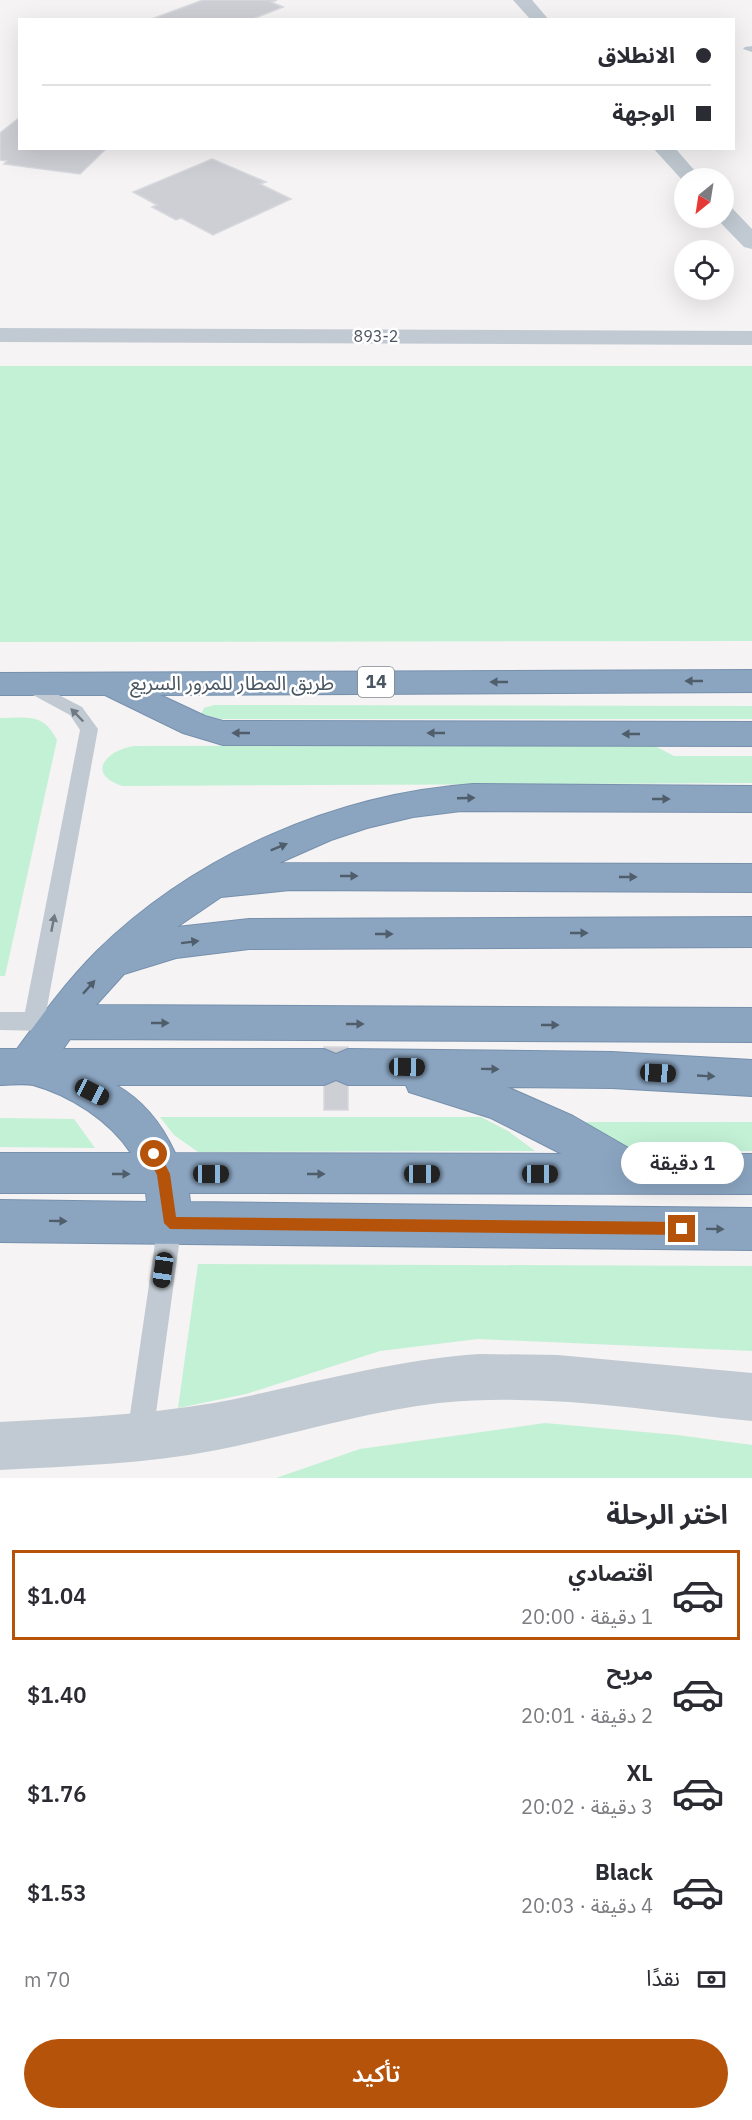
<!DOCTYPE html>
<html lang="ar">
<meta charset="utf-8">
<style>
body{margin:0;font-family:"IBM Plex Sans","Noto Sans Arabic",sans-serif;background:#f2f2f3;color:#2b2b33;direction:rtl;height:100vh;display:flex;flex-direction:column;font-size:22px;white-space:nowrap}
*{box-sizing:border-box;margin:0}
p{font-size:20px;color:#7c7c81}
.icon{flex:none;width:33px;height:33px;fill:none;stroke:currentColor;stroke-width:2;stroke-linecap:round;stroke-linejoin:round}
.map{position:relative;height:1478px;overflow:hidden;direction:ltr}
.drawer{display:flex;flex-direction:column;background:#fff;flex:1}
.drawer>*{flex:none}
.hud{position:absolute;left:18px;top:18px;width:717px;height:132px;border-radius:0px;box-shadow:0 6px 24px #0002;direction:rtl;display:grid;align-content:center;height:132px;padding:0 24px;background:#fff}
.needle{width:39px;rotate:210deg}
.buttons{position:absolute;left:674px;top:168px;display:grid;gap:12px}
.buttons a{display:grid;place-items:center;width:60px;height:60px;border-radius:50%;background:#fff;box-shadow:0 6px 24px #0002;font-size:30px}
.end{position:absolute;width:27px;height:27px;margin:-14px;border:8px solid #b45309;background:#fff;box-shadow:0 0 0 3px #fff}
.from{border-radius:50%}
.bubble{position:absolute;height:42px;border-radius:21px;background:#fff;box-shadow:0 6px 24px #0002;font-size:20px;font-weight:600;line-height:42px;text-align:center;direction:rtl}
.car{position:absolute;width:18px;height:36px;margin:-18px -9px;border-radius:8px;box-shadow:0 0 4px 2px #0007;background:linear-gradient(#222 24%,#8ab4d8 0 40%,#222 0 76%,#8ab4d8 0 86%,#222 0)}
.hud b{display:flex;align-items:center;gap:21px;height:57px;font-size:22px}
.hud b+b{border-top:2px solid #e1e1e2}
.hud i{width:15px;height:15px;background:#2b2b33}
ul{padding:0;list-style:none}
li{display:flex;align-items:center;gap:18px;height:90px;margin:0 12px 9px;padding:0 12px;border:3px solid transparent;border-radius:0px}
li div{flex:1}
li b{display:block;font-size:22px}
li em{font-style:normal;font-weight:600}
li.current{border-color:#b45309}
li>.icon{width:54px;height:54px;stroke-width:1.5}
h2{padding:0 24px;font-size:27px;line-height:72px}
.pay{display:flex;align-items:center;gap:15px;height:66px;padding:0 24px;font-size:22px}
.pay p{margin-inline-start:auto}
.action{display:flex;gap:12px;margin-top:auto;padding:12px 24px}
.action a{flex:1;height:69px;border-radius:36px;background:#b45309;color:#fff;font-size:24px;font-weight:600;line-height:69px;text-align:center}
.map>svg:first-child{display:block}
.green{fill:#c3f1d5}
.building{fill:#cdcfd5;stroke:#d7d9de;stroke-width:1.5}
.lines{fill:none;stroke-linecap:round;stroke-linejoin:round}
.motorway-casing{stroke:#7690ad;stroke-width:2}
.service{fill:#c1cad2;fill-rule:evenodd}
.minor{fill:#c1cad2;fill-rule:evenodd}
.tertiary{fill:#c1cad2;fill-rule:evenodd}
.motorway{fill:#8ba5c1;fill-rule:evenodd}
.oneway{fill:#505e6b}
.oneway2{fill:#6e7983}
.route{fill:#b45309}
.labels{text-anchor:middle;stroke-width:5;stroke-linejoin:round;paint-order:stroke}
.far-street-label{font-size:16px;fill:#4a5661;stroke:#fff}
.shield{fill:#fff;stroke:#808990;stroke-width:1.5}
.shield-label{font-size:18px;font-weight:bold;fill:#4a5661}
.street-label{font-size:20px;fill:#4a5661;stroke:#fff}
</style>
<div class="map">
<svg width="752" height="1478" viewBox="0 0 752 1478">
<rect width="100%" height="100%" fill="#f5f3f3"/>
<!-- green -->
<g class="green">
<path d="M0 366H752V641L0 642Z"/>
<path d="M214 705 752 706V719H221L201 714 204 708Z"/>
<path d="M0 718C27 718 43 712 57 740L5 976H0Z"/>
<path d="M653 745 674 756H752V783L122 786C85 773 107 750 134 746Z"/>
<path d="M160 1117H481L508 1131 535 1151 198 1152 174 1135Z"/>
<path d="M0 1118 74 1119 95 1148 0 1147Z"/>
<path d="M584 1122H752V1151H625Z"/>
<path d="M198 1264 752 1266V1351L478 1339 380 1351 246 1394 178 1408Z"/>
<path d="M545 1423 677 1435 752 1445V1478H276L360 1449Z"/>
</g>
<!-- building -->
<g class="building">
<path d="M203 0H277L271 2 283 7 250 20H149Z"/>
<path d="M20 117V148H107L80 174 4 164 7 161 0 160V133Z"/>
<path d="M212 159 266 182 260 184 291 199 213 235 181 218 176 220 152 207 157 205 133 192Z"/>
<rect x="324" y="1047" width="24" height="63"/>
</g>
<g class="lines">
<!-- motorway casing -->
<g class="motorway-casing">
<g id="motorway">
<path d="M752 670V692L160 695 205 716 223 721 752 722V746L223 745 183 733 105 695H0V673Z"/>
<path d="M473 784 752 786V812L461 811 413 817 367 828 331 840 279 863 752 864V892L290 890 221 897 177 927 249 919 752 917V947L249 949 176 958 124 974 96 1005 752 1008V1042L70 1039 63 1049H324L336 1054 348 1049 612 1052 752 1060V1096L612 1088 507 1087 573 1116 639 1154H752V1194L189 1193 190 1202 752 1208V1250L0 1242V1200L147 1202 146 1193H0V1153H131C110 1121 70 1095 33 1085 23 1083 10 1085 0 1085V1049H17C42 1015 67 981 97 951 196 854 336 794 473 784ZM336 1080 348 1085H406L409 1092 491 1118 562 1154 175 1153C162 1124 144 1101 116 1085H324Z"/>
</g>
</g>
<!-- service -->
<g class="service">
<path d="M752 46V52L743 49 745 47Z"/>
<path d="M26 678 82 707 98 729 46 1013 54 1015 57 1022 54 1029 46 1031 0 1030V1012H25L80 730 70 715 20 688 17 684 20 680Z"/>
<path d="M170 1212 178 1215 182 1223 153 1435 149 1444 140 1448 131 1444 127 1435 158 1223 162 1215Z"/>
</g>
<!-- minor -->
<g class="minor">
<path d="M513 0H532L549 20H531Z"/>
<path d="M653 148H675L701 178H684V182Z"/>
<path d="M723 206 731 207 752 229V249L744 247 716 218H723Z"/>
<path d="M480 1354 558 1355 752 1373V1421C649 1411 543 1392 439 1403 364 1412 291 1435 217 1450 146 1464 73 1466 0 1470V1422C72 1418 143 1415 214 1403 303 1386 389 1360 480 1354Z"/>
</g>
<!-- tertiary -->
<path class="tertiary" d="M0 328 752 331V345L0 342Z"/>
<!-- motorway -->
<use href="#motorway" class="motorway"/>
</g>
<!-- one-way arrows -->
<defs><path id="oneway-solid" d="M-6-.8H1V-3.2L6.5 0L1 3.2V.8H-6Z" transform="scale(1.5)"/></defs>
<g class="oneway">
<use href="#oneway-solid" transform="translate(694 681) rotate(180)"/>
<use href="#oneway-solid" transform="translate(499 682) rotate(180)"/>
<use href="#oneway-solid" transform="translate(241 733) rotate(-180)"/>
<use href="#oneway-solid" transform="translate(436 733) rotate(-180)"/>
<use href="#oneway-solid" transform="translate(631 734) rotate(-180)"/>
<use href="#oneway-solid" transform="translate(466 798) rotate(-2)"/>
<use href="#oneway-solid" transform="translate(661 799)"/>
<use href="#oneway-solid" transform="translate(279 847) rotate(-22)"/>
<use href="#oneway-solid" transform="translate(349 876)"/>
<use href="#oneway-solid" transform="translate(628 877)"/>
<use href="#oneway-solid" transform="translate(579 933)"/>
<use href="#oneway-solid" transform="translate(384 934)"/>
<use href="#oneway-solid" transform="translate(190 942) rotate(-7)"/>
<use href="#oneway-solid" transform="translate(89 987) rotate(-48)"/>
<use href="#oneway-solid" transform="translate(160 1023)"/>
<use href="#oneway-solid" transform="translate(355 1024)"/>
<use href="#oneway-solid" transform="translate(550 1025)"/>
<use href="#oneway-solid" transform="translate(490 1069) rotate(1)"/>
<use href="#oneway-solid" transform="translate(706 1076) rotate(3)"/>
<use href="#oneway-solid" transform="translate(121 1174)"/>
<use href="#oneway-solid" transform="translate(316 1174)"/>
<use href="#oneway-solid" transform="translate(58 1221) rotate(1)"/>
<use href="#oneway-solid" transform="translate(715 1229) rotate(1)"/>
</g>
<g class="oneway2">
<use href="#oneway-solid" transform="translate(77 715) rotate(-134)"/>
<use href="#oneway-solid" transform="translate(53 923) rotate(-79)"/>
</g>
<!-- route -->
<path class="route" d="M154 1148 158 1150 170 1174 176 1217 682 1222 688 1229 682 1235 170 1229 164 1223 157 1175 147 1154Z"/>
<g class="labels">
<!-- far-street labels -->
<g class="far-street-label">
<text x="376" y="342">893-2</text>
</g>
<!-- shield labels -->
<rect class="shield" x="358" y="667" width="36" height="30" rx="4.5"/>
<g class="shield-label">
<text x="376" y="688">14</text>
</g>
<!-- street labels -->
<g class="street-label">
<text x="232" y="690">طريق المطار للمرور السريع</text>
</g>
</g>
</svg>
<div class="buttons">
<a><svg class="needle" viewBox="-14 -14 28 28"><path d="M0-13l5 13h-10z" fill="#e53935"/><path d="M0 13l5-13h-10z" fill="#7c7c81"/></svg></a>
<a><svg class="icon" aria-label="locate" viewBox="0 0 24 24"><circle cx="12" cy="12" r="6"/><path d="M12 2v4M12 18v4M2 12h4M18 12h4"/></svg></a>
</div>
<i class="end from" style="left:154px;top:1154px"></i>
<i class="end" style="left:682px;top:1229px"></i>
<div class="bubble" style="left:621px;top:1142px;width:123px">1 دقيقة</div>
<i class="car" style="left:407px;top:1067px;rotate:91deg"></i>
<i class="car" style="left:658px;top:1073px;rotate:93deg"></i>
<i class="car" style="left:92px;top:1092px;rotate:117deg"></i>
<i class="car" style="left:211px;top:1174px;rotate:90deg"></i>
<i class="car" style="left:422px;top:1174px;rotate:90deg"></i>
<i class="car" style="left:540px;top:1174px;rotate:90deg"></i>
<i class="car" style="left:163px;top:1270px;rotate:188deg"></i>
<div class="hud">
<b><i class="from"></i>الانطلاق</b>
<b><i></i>الوجهة</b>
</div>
</div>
<section class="drawer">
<h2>اختر الرحلة</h2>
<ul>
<li class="current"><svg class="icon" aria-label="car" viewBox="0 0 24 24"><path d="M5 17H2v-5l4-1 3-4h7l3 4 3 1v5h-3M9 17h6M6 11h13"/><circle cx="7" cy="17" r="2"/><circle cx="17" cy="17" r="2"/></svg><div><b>اقتصادي</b><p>1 دقيقة · 20:00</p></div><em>$1.04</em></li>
<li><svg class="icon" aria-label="car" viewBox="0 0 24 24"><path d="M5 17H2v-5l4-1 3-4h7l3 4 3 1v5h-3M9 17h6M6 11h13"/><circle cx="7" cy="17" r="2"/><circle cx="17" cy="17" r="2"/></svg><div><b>مريح</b><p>2 دقيقة · 20:01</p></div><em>$1.40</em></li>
<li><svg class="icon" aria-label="car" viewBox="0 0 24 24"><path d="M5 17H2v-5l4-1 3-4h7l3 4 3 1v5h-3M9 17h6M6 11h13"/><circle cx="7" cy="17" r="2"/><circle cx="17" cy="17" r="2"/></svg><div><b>XL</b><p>3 دقيقة · 20:02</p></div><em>$1.76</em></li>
<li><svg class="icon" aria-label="car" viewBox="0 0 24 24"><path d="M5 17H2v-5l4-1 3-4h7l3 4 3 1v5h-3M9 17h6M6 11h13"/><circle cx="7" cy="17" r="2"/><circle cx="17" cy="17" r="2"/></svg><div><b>Black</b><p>4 دقيقة · 20:03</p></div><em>$1.53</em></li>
</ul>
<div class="pay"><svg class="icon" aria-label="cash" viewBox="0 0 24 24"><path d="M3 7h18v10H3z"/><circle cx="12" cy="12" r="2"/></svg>نقدًا<p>70 m</p></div>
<div class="action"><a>تأكيد</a></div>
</section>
